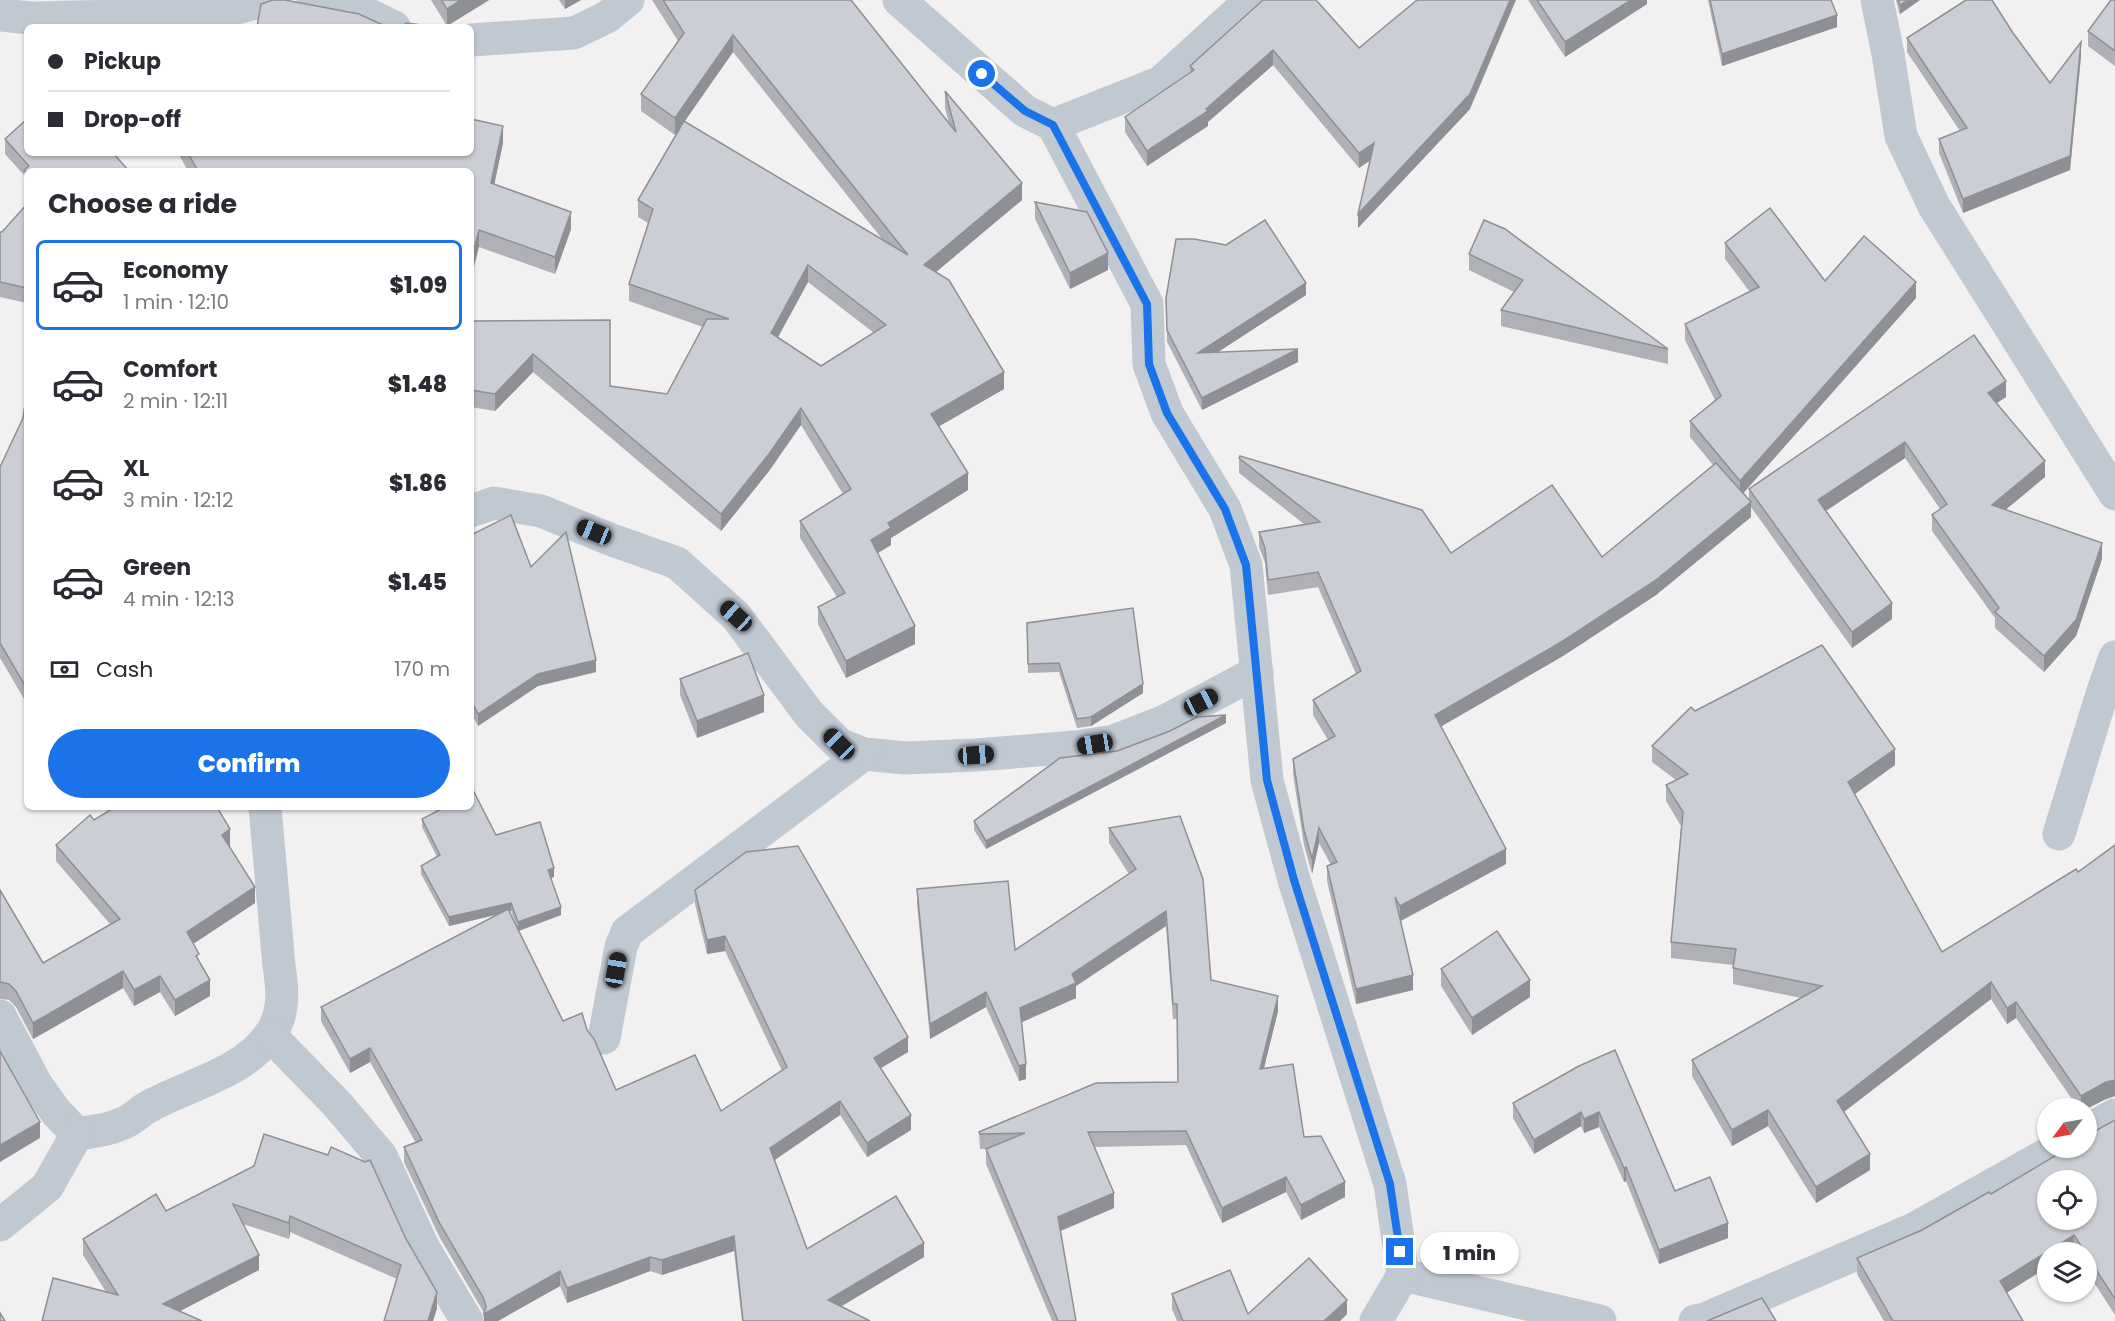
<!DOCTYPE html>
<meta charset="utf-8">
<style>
body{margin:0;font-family:Poppins,sans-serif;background:#f7f7f7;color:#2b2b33;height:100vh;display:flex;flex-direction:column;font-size:22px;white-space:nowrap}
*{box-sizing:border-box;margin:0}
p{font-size:20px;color:#7c7c81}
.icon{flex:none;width:33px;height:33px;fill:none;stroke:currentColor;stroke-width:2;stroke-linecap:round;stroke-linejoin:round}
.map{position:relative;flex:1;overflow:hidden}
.details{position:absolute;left:24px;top:168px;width:450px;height:642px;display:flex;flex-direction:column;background:#fff;border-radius:9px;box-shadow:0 2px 4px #0004}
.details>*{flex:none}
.hud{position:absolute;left:24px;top:24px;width:450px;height:132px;border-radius:9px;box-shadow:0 2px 4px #0004;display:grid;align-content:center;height:132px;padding:0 24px;background:#fff}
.needle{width:39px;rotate:238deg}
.tools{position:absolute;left:2037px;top:1098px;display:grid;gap:12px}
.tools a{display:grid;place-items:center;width:60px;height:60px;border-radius:50%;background:#fff;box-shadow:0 2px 4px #0004;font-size:30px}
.end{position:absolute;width:27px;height:27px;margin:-14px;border:8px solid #1a73e8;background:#fff;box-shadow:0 0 0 3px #fff}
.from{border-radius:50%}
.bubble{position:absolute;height:42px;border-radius:21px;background:#fff;box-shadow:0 2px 4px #0004;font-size:20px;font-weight:800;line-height:42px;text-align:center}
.car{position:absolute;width:18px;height:36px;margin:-18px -9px;border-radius:8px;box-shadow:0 0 4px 2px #0007;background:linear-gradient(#222 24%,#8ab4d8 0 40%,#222 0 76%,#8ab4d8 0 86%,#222 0)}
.hud b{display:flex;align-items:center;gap:21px;height:57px;font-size:22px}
.hud b+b{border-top:2px solid #e1e1e2}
.hud i{width:15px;height:15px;background:#2b2b33}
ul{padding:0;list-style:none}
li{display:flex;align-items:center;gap:18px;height:90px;margin:0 12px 9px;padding:0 12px;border:3px solid transparent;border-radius:9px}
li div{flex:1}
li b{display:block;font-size:22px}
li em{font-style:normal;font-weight:800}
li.current{border-color:#1a73e8}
li>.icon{width:54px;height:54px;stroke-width:1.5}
h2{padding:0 24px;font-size:27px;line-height:72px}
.pay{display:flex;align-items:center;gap:15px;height:66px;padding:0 24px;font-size:22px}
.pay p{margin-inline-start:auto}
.button{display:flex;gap:12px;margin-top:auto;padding:12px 24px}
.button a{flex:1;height:69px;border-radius:36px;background:#1a73e8;color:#fff;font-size:24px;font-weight:800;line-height:69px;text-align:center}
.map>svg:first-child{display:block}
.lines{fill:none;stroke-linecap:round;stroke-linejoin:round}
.street{stroke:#c0c8d2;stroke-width:33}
.wall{fill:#afb1b7;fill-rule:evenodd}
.shaded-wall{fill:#8f9095}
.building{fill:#ccced5;stroke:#8f9095;stroke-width:1.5;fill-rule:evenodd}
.route{stroke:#1a73e8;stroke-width:8}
</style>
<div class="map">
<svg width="2115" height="1321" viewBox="0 0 2115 1321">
<rect width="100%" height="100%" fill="#f2f0f0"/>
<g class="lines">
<!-- street -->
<g class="street">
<path d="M313 0 355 8 394 27"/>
<path d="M899 0 1025 111 1053 125 1161 82 1251 0"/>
<path d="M1877 0 1888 54 1901 136 1934 206 2115 494"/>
<path d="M0 15 31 18 212 14 268 0"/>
<path d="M471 40 574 33 607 17 628 0"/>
<path d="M1053 125 1147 304 1149 364 1167 413 1225 509 1246 565 1267 780 1294 880 1390 1184 1403 1275 1600 1321"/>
<path d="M471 511 494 503 541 511 612 540 677 563 736 616 809 714 839 744 864 754 905 758 976 755 1075 747 1114 741 1163 722 1257 672"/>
<path d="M2059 834 2102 694 2115 657"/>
<path d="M0 1016 36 1084 56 1112 77 1134C92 1132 107 1130 121 1124 131 1121 139 1112 148 1107 187 1085 242 1074 269 1036 285 1015 283 991 279 966L265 807"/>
<path d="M270 1035 337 1104 381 1156 423 1247 467 1321"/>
<path d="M604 1038 621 947 627 932 864 754"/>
<path d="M2086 1131 2115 1115"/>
<path d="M0 1225 47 1187 77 1134"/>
<path d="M1376 1321 1403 1275"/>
<path d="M1695 1321 1705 1319 1914 1229 2058 1148"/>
</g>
</g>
<!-- wall -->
<g class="wall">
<path d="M431 0H489L447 26Z"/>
<path d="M559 0H581L565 9Z"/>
<path d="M652 0H851L949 123 945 108V91L1022 200 936 272 1004 389 939 426 968 490 891 538V545L878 553 915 644 846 678 818 624V607L837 597 800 538V521L843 494 801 425 769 471 721 531 533 372 495 411 471 407V321L610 386 667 394 703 327 629 301V284L648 223 638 217V200L882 239 733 52 675 135 641 111V94L678 41ZM808 282 874 333 821 366 778 337Z"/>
<path d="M1263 0 1359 48 1470 109 1358 228 1370 160 1359 168 1273 65 1208 122V126L1147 166 1125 132V117L1190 73V66Z"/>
<path d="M1528 0H1647V4L1565 57Z"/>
<path d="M1708 0H1831L1837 27 1722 66Z"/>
<path d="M1896 0H1920L1900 14 1899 12Z"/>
<path d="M2115 0V66L2088 46V31Z"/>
<path d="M2013 33 2050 83 2081 56 2070 170 1963 213 1939 153V139L1960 131 1907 52V38Z"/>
<path d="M5 139 129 171H27V188L24 185V175L5 154Z"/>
<path d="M503 143 494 184 571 229 555 274 479 247 471 171H188L178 153H471Z"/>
<path d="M1035 202 1108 270 1070 289 1035 219Z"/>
<path d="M27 204V303L0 297V232H2Z"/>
<path d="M1725 243 1825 281 1916 298 1743 493 1749 500V489L2006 397 1996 403 2045 477 2005 510 2102 559 2076 636 2044 672 1995 628V618L1932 531V515L1940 509 1905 458 1826 511 1892 619 1852 648 1751 507V517L1656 595 1563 656 1441 726 1506 864 1401 921 1413 990 1356 1004 1327 881V866L1331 865 1319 843 1312 874 1304 845 1293 774V759L1328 740 1313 715V700L1356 674 1318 587 1268 595 1265 563 1259 547V532L1304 524 1239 473V458L1451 553 1602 557 1713 465 1690 437V421L1715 400 1685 340V324L1750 292 1725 259Z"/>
<path d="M1469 254 1668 349V364L1501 326V310L1514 292 1469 270Z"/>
<path d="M1306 295 1218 352 1298 362 1202 410 1167 342 1166 298Z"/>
<path d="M27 391V704L0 658V467L23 418Z"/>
<path d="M471 535 531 567 596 672 538 686 478 726 471 713Z"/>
<path d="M1027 623 1143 693 1091 726 1077 728 1059 672 1028 673Z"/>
<path d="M680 679 764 712 697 738 680 695Z"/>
<path d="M1695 711 1895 765 1854 794 1942 952 2078 872 2115 845V1096L2106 1099 2086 1109V1108H2078L2016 1018 2007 1024 1991 999 1844 1112 1870 1170 1816 1203 1768 1126 1732 1146 1692 1076V1060L1801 998 1733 984V965L1671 958V942L1681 826 1666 801V785L1676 780 1652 762V746Z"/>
<path d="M1226 723 986 849 974 830V821L1117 751Z"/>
<path d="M422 819 496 835 554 877 550 878 561 915 519 931 563 1021 587 1030 616 1090 721 1111 782 1071 725 951 707 954 695 904V890L908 1052 881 1068 911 1130 867 1157 840 1115 775 1160 807 1249 924 1257 842 1306 870 1321H742L734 1251 662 1275 650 1271 567 1303 560 1286 498 1321H484L483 1311 440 1238 404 1162V1147L416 1143 370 1062 350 1073 321 1021V1007L496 915 449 926 421 874V866L437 857 422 827ZM511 911 517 927 509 912Z"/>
<path d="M94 820 230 846H229L255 903 193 944 210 996 175 1016 160 992 134 1006 123 988 33 1039 16 1007 9 1000 0 999V890L43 963 110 924 56 861V845Z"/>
<path d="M1109 828 1211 980 1278 1011 1264 1068 1304 1137 1345 1197 1301 1220 1286 1192 1222 1223 1186 1145 1095 1147 1114 1208 1060 1231 1076 1321H1052L986 1164V1149H980L979 1132 1178 1082 1177 1019H1173L1166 926 1076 986V998L1022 1022 1026 1079 1019 1081 986 1007 930 1039 917 904V889L1015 950 1129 874 1109 843Z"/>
<path d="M1441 969 1530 997 1472 1035 1441 986Z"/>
<path d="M1579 1066 1675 1191 1728 1238 1659 1264 1626 1181 1624 1182 1599 1127 1584 1133 1581 1126 1534 1154 1513 1118V1103Z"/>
<path d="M2115 1120V1315L2086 1270V1252H2075L2074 1251 2071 1252H2048L2007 1293 2023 1321H1884L1857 1274V1258L1922 1230 1991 1194Z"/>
<path d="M328 1155 437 1308 433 1321H384L397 1279 290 1232 289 1239 243 1224 259 1270 180 1311 106 1292 83 1255V1239Z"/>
<path d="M1172 1294 1248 1314H1347L1340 1321H1177L1172 1309Z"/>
</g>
<!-- shaded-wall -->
<g class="shaded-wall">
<path d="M461 0H489L447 26V9Z"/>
<path d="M565 0H581L565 9Z"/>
<path d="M1510 0H1516L1470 109 1358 228V214Z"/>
<path d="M1631 0H1647V4L1565 57V42Z"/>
<path d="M1908 0H1920L1900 14V5Z"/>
<path d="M1837 15V27L1722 66V54Z"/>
<path d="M733 35V52L675 135V118Z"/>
<path d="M2081 42V56L2070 170 1963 213V199Z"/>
<path d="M1273 50V65L1208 122V126L1147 166V151L1206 109Z"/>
<path d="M503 126V143L491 200V183Z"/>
<path d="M1374 143V158L1359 168V153Z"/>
<path d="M1022 183V200L924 282V265Z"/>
<path d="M571 212V229L555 274V257Z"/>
<path d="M479 230V247L471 278V261Z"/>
<path d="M1108 253V270L1070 289V273Z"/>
<path d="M808 265V282L771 350V333Z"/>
<path d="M1916 282V298L1740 497V481Z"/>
<path d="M1306 283V295L1198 365V353Z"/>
<path d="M1298 349V362L1202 410V398Z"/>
<path d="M533 354V372L495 411V394Z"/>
<path d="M1004 372V389L931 431V414Z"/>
<path d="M2006 381V397L1988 409V393Z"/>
<path d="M801 408V425L769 471 721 531V514Z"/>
<path d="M1905 442V458L1818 516V500Z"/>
<path d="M2045 461V477L1992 521V505Z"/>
<path d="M968 473V490L891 538V545L871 557V540L888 523Z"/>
<path d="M1751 502V517L1656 595 1563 656 1435 730V715Z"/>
<path d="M2102 543V559L2076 636 2044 672V656Z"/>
<path d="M1892 603V619L1852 648V632Z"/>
<path d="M915 626V644L846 678V661Z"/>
<path d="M596 660V672L538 686 478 726V714L538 674Z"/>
<path d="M1143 684V693L1091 726V717Z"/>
<path d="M764 695V712L697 738V721Z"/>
<path d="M1226 715V723L986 849V841Z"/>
<path d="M1895 749V765L1848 799V782Z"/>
<path d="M1319 828V843L1312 874V859Z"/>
<path d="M230 829V846L222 851V835Z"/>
<path d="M1506 849V864L1400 921V906Z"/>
<path d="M554 868V877L548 879V870Z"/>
<path d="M255 887V903L187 948V932Z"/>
<path d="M511 903V911L449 926V917Z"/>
<path d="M561 907V915L518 931V922Z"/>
<path d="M1166 911V926L1076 986V998L1020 1023V1008Z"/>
<path d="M725 936V951L707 954V940Z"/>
<path d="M123 971V988L33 1039V1023Z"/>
<path d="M1413 975V990L1356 1004V989Z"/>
<path d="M160 976V992L134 1006V990Z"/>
<path d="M210 980V996L175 1016V1000Z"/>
<path d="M1530 980V997L1472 1035V1018Z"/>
<path d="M1991 982V999L1837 1117V1101Z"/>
<path d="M986 992V1007L930 1039V1024Z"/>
<path d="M1278 996V1011L1260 1084V1069Z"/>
<path d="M2016 1002V1018L2007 1024V1008Z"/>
<path d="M908 1037V1052L874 1072V1058Z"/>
<path d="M370 1048V1062L350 1073V1059Z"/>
<path d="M1026 1064V1079L1019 1081V1066Z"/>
<path d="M2115 1080V1096L2106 1099 2086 1109V1108H2081V1096L2106 1082Z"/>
<path d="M840 1101V1115L770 1163V1148Z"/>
<path d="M1768 1110V1126L1732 1146V1130Z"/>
<path d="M1581 1112V1126L1534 1154V1140Z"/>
<path d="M1599 1112V1127L1584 1133V1119Z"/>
<path d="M911 1115V1130L867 1157V1143Z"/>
<path d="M40 1122V1138L0 1162V1145Z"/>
<path d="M1870 1154V1170L1816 1203V1187Z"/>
<path d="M1626 1167V1181L1624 1182V1168Z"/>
<path d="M1286 1177V1192L1222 1223V1208Z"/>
<path d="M1345 1182V1197L1301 1220V1205Z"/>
<path d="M1114 1193V1208L1058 1232V1217Z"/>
<path d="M290 1216V1232L289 1239V1223Z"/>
<path d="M1728 1223V1238L1659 1264V1250Z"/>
<path d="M2074 1235V1251L2071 1252H2048V1267L2000 1297V1281Z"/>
<path d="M734 1236V1251L662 1275V1260Z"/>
<path d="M924 1243V1257L828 1314V1300Z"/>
<path d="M259 1255V1270L163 1320V1304Z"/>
<path d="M650 1257V1271L567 1303V1288Z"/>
<path d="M560 1271V1286L498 1321H484V1314Z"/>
<path d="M437 1292V1308L433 1321H428Z"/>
<path d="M1347 1300V1314L1340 1321H1324Z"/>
</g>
<!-- building -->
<g class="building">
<path d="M273 0H285L359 14 387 27H257L261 4Z"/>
<path d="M441 0H461L447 9Z"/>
<path d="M663 0H851L956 132 945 91 1022 183 924 265 949 280 1004 372 931 414 968 473 888 523 891 528 871 540 915 626 846 661 818 607 845 593 800 521 851 489 801 408 769 454 721 514 533 354 495 394 471 390V321L610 320V386L667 394 707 319H729L629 284 653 209 638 200 684 121 908 255 733 35 675 118 641 94 684 33ZM808 265 886 325 821 366 771 333Z"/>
<path d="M1263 0H1316L1359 48 1417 0H1510L1470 94 1358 214 1374 143 1359 153 1273 50 1206 109 1208 111 1147 151 1125 117 1194 70 1190 66Z"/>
<path d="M1537 0H1631L1565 42Z"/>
<path d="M1710 0H1831L1837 15 1722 54Z"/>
<path d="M1898 0H1908L1900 5Z"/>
<path d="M1966 0H1992L2013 33 2050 83 2081 42 2070 156 1963 199 1939 139 1967 128 1907 38Z"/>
<path d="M2111 0H2115V51L2088 31Z"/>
<path d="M407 23 421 25V27H398Z"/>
<path d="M27 119V153H113L129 171H27V173L24 170 29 166 5 139Z"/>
<path d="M471 119 503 126 491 183 571 212 555 257 479 230 471 261V171H198L188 153H471Z"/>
<path d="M1035 202 1087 212 1108 253 1070 273Z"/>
<path d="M27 204V288L0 282V232H2Z"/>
<path d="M1770 208 1825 281 1864 236 1916 282 1740 481 1690 421 1721 396 1685 324 1759 287 1725 243Z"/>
<path d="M1265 220 1306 283 1198 353 1298 349 1202 398 1167 330 1166 298 1176 239H1194L1226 245Z"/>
<path d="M1484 220 1505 229 1668 349 1501 310 1523 280 1469 254Z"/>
<path d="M1974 335 2006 381 1988 393 2045 461 1992 505 2102 543 2076 620 2044 656 1995 612 1999 608 1932 515 1947 504 1905 442 1818 500 1892 603 1852 632 1749 489Z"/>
<path d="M27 391V689L0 643V467L23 418Z"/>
<path d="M1240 456 1422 510 1451 553 1552 485 1602 557 1716 463 1751 502 1656 580 1563 641 1435 715 1506 849 1400 906 1395 897 1413 975 1356 989 1327 866 1337 862 1319 828 1312 859 1304 830 1293 759 1335 736 1313 700 1361 671 1318 572 1268 580 1265 548 1259 532 1320 522 1239 458Z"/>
<path d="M511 515 531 567 566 532 596 660 538 674 478 714 471 700V535Z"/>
<path d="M1133 608 1143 684 1091 717 1077 719 1059 663 1028 664 1027 623Z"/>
<path d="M1822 645 1895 749 1848 782 1942 952 2076 869 2078 872 2115 845V1080L2106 1082 2081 1096 2016 1002 2007 1008 1991 982 1837 1101 1870 1154 1816 1187 1768 1110 1732 1130 1692 1060 1822 986 1733 968 1736 949 1671 942 1683 812 1666 785 1688 774 1652 746 1691 707 1695 711Z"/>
<path d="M748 653 764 695 697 721 680 679Z"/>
<path d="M1226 715 986 841 974 821 1060 758 1117 751 1170 731 1197 717Z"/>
<path d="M474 792 496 835 540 822 554 868 548 870 561 907 518 922 511 903 449 917 421 866 440 855 422 819 445 807H471V793Z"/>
<path d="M115 807H217L230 829 222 835 255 887 187 932 199 954 196 956 210 980 175 1000 160 976 134 990 123 971 33 1023 16 991 9 984 0 982V890L43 963 120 919 56 845 90 815 94 820Z"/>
<path d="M1180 816 1203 879 1211 980 1278 996 1260 1069 1293 1064 1304 1137 1321 1136 1345 1182 1301 1205 1286 1177 1222 1208 1186 1131 1088 1132 1114 1193 1058 1217 1076 1321H1058L986 1149 1025 1133 980 1134 979 1132 1096 1083 1178 1082 1177 1004H1173L1166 911 1072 974 1076 983 1020 1008 1026 1064 1019 1066 986 992 930 1024 917 889 1008 881 1015 950 1136 869 1109 828Z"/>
<path d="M798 846 908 1037 874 1058 911 1115 867 1143 840 1101 770 1148 807 1249 896 1196 924 1243 828 1300 870 1321H743L734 1236 662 1260 650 1257 567 1288 560 1271 484 1314 486 1306 483 1297 440 1224 404 1147 422 1140 370 1048 350 1059 321 1007 508 909 563 1021 582 1013 587 1030 594 1039 616 1090 695 1055 721 1111 787 1067 725 936 707 940 695 890 746 852Z"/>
<path d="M1497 931 1530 980 1472 1018 1441 969Z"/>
<path d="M1615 1050 1675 1191 1710 1177 1728 1223 1659 1250 1626 1167 1624 1168 1599 1112 1584 1119 1581 1112 1534 1140 1513 1103 1579 1066Z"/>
<path d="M0 1051 40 1122 0 1145Z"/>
<path d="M2115 1120V1299L2086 1254V1252H2085L2074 1235 2000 1281 2023 1321H1893L1857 1258 1922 1230 1989 1192 1991 1194 2068 1148H2086V1133L2095 1131ZM2048 1180H2086V1220H2048Z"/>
<path d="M264 1134 328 1155 331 1147 365 1162 370 1160 406 1239 437 1292 428 1321H384L401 1265 290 1216 289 1223 233 1204 259 1255 163 1304 202 1321H42L53 1278 118 1295 83 1239 156 1194 166 1211 254 1166Z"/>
<path d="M1309 1258 1347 1300 1324 1321H1183L1172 1294 1230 1270 1248 1314Z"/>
<path d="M1762 1298 1776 1321H1707Z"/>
<path d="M0 1313 5 1321H0Z"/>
</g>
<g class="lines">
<!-- route -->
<path class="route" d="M982 74 1025 111 1053 125 1147 304 1149 364 1167 413 1225 509 1246 565 1267 780 1294 880 1390 1184 1400 1252"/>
</g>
</svg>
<div class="tools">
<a><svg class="needle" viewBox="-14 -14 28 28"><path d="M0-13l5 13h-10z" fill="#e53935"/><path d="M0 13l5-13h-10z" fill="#7c7c81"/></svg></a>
<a><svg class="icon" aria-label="locate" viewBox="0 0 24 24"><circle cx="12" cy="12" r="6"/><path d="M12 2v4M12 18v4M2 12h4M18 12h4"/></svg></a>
<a><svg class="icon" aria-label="layers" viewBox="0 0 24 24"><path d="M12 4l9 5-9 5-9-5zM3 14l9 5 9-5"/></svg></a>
</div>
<i class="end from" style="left:982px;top:74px"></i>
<i class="end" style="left:1400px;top:1252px"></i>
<div class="bubble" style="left:1420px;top:1232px;width:99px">1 min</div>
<i class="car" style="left:594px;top:532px;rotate:292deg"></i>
<i class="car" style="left:736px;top:616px;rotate:312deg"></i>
<i class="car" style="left:1201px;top:702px;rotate:62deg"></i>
<i class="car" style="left:839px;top:744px;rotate:315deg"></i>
<i class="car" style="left:1095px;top:744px;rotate:261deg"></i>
<i class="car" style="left:976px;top:755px;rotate:86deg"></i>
<i class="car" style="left:616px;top:970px;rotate:10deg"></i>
<div class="hud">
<b><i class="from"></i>Pickup</b>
<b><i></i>Drop-off</b>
</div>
<section class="details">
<h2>Choose a ride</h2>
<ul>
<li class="current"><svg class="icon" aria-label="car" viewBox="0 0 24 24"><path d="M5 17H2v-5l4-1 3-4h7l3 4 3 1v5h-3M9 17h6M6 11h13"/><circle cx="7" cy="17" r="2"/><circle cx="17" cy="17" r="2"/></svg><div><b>Economy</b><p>1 min · 12:10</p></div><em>$1.09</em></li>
<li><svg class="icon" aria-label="car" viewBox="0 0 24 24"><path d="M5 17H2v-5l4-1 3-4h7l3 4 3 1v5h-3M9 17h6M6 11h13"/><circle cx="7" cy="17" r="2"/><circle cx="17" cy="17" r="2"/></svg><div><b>Comfort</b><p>2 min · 12:11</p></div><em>$1.48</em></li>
<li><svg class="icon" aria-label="car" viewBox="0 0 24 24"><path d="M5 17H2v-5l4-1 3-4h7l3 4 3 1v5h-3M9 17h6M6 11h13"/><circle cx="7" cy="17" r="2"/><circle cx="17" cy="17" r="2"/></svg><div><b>XL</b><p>3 min · 12:12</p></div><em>$1.86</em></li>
<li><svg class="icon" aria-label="car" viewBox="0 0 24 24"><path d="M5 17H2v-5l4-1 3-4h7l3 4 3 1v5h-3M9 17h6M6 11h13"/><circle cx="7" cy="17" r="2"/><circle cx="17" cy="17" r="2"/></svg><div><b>Green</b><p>4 min · 12:13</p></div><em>$1.45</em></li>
</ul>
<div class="pay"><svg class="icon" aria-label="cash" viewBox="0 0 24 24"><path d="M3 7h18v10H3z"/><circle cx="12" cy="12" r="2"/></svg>Cash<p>170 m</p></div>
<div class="button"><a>Confirm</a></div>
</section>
</div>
